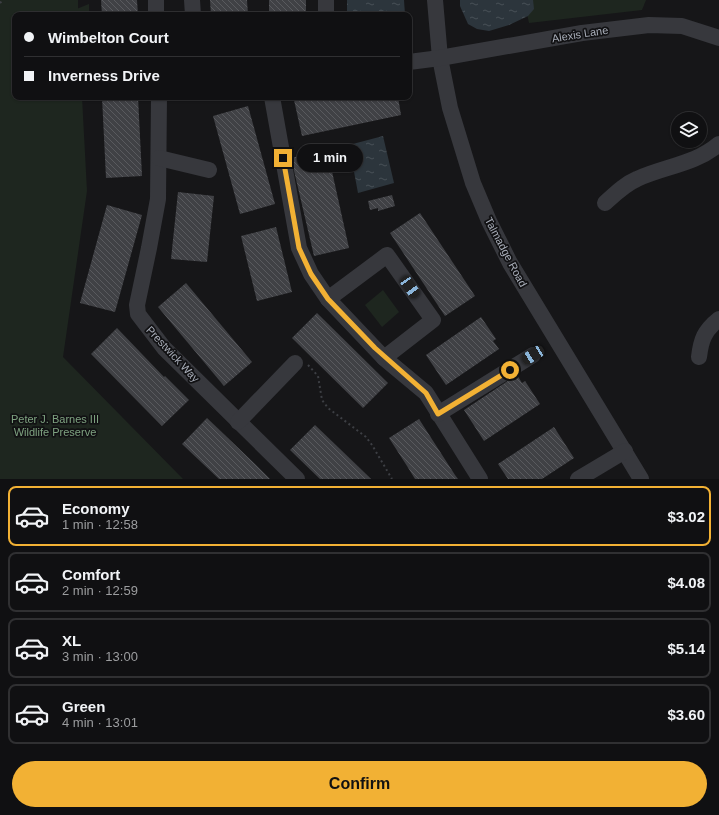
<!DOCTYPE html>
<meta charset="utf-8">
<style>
body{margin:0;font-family:Helvetica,sans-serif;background:#19191b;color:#f1f3f6;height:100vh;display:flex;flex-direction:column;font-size:15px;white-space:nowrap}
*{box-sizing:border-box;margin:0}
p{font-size:13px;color:#9c9d9f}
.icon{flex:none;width:22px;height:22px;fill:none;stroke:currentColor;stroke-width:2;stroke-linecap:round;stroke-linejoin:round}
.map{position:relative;height:479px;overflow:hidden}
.details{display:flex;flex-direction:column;background:#101012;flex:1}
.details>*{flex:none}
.top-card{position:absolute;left:12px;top:12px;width:400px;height:88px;border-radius:8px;box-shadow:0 1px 3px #0004,0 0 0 1px #303032;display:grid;align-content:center;height:88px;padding:0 12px;background:#101012}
.tools{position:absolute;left:671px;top:112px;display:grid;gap:8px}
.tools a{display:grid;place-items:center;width:36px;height:36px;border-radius:50%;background:#101012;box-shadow:0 1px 3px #0004,0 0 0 1px #303032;font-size:20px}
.end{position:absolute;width:18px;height:18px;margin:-9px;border:5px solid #f2b134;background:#111;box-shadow:0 0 0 2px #111}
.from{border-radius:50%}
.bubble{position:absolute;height:28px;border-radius:14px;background:#101012;box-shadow:0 1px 3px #0004,0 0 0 1px #303032;font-size:13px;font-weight:800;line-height:28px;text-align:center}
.car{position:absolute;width:12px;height:24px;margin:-12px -6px;border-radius:5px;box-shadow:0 0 3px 1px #0007;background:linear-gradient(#222 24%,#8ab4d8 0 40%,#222 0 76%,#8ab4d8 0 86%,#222 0)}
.top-card b{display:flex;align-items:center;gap:14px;height:38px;font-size:15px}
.top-card b+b{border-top:1px solid #303032}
.top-card i{width:10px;height:10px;background:#f1f3f6}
ul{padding:7px 0 0;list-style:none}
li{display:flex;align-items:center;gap:12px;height:60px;margin:0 8px 6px;padding:0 4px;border:2px solid #303032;border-radius:8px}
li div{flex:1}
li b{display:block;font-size:15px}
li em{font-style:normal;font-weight:800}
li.current{border-color:#f2b134}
li>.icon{width:36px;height:36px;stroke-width:1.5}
.action{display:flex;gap:8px;margin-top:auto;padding:8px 12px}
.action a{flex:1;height:46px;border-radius:24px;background:#f2b134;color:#111;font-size:16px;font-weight:800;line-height:46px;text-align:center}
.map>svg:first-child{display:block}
.forest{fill:url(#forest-firs)}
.park{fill:#1e261f}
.water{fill:url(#water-ripples)}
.building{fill:url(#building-back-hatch)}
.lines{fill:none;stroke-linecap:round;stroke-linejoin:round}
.path{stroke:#3d3f44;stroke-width:2;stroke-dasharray:2 3;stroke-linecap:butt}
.minor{stroke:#37383d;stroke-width:16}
.route{stroke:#f2b134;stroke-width:5}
.labels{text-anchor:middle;stroke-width:3.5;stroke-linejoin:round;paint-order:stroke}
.street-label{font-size:11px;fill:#a8adb8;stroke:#111113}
.park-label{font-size:11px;fill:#7fa381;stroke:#111113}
</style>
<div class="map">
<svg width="719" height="479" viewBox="0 0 719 479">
<defs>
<pattern id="forest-firs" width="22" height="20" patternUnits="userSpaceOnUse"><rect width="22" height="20" fill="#1e261f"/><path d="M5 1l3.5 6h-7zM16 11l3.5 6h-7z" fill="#3c433d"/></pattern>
<pattern id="water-ripples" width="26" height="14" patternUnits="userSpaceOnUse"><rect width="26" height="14" fill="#2c353c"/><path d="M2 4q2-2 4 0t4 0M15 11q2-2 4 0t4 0" fill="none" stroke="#485056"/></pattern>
<pattern id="building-back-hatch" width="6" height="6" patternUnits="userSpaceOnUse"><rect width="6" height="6" fill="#404145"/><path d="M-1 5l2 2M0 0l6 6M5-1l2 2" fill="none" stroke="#595a5e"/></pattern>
</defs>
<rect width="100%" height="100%" fill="#161618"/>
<!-- forest -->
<path class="forest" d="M89 4V15H62Z"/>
<!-- park -->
<g class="park">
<path d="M0 0H78V15H15V97H82L87 191 63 357 183 479H0Z"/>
<path d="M524 0H646L642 10 529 23Z"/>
<path d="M383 290 399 312 382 327 365 305Z"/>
</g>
<!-- water -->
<g class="water">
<path d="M347 0H404L405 15H347Z"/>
<path d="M460 0H533L534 9 528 16 509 25 489 31 477 29 468 24 460 6Z"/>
<path d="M383 136 394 183 358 193 349 145Z"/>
</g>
<!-- building -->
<g class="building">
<path d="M101 0H137L138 15H102Z"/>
<path d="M210 0H247L248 15H211Z"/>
<rect x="269" y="0" width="37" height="15"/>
<path d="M102 97H138L142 176 106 178Z"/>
<path d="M308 97H398L401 115 302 136 294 100Z"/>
<path d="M248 106 275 204 240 214 213 116Z"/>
<path d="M327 149 349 248 314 256 291 158Z"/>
<path d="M178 192 214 196 207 262 171 259Z"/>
<path d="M392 195 395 206 378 211V208L370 210 368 201Z"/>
<path d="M107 205 142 215 115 312 80 303Z"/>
<path d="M420 213 475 296 445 316 390 233Z"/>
<path d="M276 227 292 292 257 301 241 236Z"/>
<path d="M186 283 252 362 224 386 158 307Z"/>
<path d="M317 313 388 383 363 408 292 338Z"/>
<path d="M481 317 496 339 493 341 499 349 446 385 426 355Z"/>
<path d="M117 328 164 377 165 376 189 400 162 426 91 354Z"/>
<path d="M517 375 522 383 525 381 540 404 484 441 464 410Z"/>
<path d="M207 418 255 464 270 479H219L182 444Z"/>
<path d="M419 419 455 475 458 479H415L407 466 389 438Z"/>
<path d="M315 425 339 448 371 479H320L290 450Z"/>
<path d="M554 427 574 458 542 479H508L498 464Z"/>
</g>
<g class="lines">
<!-- path -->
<g class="path">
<path d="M0 3 3 0"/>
<path d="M308 365 318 376 322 400 328 408 366 437 372 445 392 479"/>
</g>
<!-- minor -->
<g class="minor">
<path d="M156 0V15"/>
<path d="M192 0 193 15"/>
<path d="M435 0 440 58 450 108 473 183 489 221 510 263 641 479"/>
<path d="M326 15V0"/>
<path d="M409 62 440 58 582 33 649 25 682 26 719 38"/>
<path d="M159 97 158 199 149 248 137 305 138 314 164 348 297 479"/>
<path d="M272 97 299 248 311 274 328 299 384 358 426 393 480 479"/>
<path d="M159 158 209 170"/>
<path d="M605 203C615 194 625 184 637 179 665 166 694 165 719 144"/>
<path d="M328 299 387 255 433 320 384 358"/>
<path d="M699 357C701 340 704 331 719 319"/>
<path d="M438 414 533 355"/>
<path d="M238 422 295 363"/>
<path d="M578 479 625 451"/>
</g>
</g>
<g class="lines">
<!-- route -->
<path class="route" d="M283 158 299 248 311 274 328 299 375 348 426 393 438 414 510 370"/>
</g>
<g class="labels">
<!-- street labels -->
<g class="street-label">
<text transform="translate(580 34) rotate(-9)" y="4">Alexis Lane</text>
<text transform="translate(506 252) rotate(62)" y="4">Talmadge Road</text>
<text transform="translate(173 354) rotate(47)" y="4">Prestwick Way</text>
</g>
<!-- park labels -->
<g class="park-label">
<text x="55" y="423">Peter J. Barnes III<tspan x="55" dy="13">Wildlife Preserve</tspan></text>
</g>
</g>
</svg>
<div class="tools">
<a><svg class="icon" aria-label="layers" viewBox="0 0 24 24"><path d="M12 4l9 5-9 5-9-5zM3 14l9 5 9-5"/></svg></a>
</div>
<i class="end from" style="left:510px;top:370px"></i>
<i class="end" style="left:283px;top:158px"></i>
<div class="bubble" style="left:297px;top:144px;width:66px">1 min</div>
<i class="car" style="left:410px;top:287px;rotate:145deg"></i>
<i class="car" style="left:533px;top:355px;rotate:238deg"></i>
<div class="top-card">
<b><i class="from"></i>Wimbelton Court</b>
<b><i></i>Inverness Drive</b>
</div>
</div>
<section class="details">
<ul>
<li class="current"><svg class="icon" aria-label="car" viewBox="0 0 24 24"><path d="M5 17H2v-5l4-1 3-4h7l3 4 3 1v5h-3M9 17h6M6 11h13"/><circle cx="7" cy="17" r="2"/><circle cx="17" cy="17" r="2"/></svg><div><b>Economy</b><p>1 min · 12:58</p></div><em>$3.02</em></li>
<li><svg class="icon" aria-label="car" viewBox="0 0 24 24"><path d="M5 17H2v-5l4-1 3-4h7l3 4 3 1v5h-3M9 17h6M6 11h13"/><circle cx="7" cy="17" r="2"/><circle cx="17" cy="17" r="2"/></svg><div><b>Comfort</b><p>2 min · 12:59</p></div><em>$4.08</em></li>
<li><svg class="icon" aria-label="car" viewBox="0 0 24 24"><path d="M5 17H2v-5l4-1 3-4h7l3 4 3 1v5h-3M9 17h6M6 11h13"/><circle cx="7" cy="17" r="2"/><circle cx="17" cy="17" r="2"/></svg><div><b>XL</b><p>3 min · 13:00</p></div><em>$5.14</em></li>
<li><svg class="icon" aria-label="car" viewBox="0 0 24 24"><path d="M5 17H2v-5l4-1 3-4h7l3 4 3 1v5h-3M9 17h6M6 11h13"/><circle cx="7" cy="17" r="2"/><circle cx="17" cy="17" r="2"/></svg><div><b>Green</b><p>4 min · 13:01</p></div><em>$3.60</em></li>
</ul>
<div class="action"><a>Confirm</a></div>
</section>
